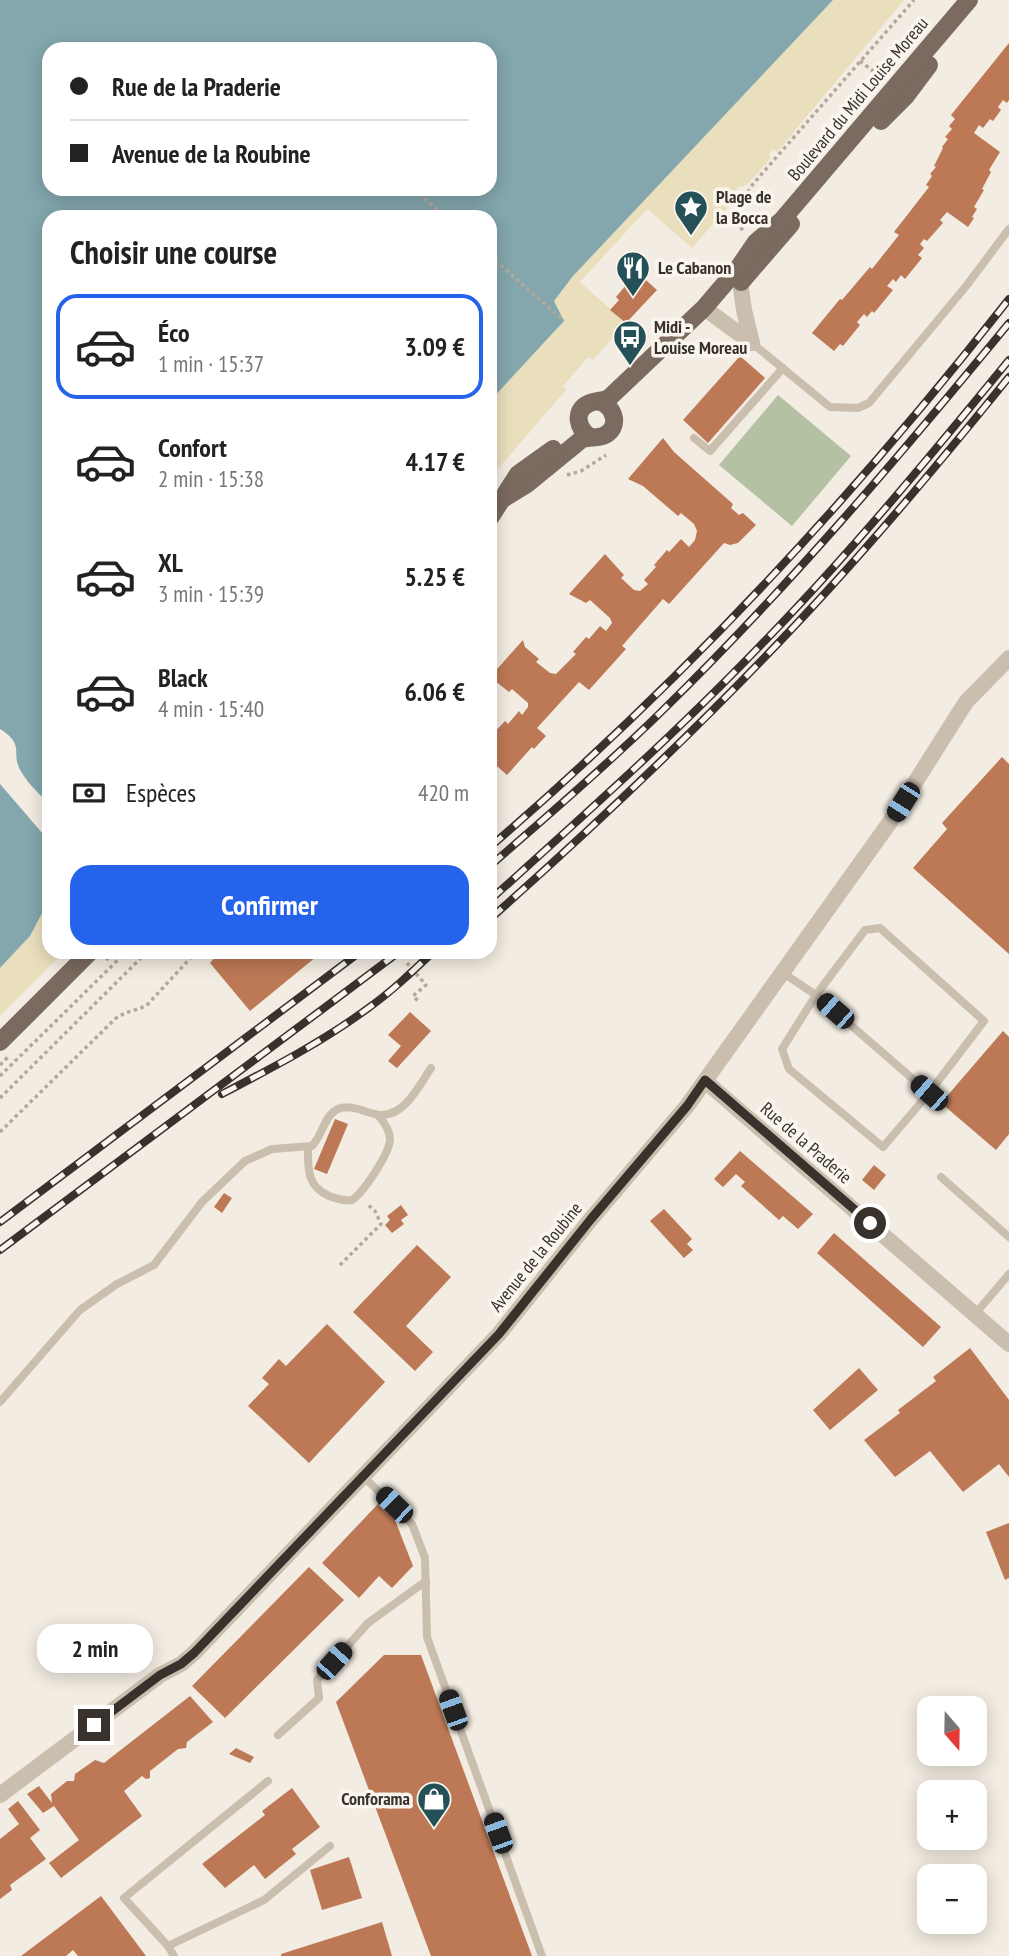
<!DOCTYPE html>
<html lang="fr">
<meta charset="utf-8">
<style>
body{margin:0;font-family:"PT Sans Narrow",sans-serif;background:#f6f6f6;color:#222;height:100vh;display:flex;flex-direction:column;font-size:26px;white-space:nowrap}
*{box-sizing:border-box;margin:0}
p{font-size:23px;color:#767676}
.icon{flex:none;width:38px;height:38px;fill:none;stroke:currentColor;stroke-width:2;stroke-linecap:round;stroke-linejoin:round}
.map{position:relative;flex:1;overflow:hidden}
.details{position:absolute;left:42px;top:210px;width:455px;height:749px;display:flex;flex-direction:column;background:#fff;border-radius:21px;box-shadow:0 4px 18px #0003}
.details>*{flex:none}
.hud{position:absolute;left:42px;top:42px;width:455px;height:154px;border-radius:21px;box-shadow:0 4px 18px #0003;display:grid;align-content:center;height:154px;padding:0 28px;background:#fff}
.needle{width:46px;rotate:160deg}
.fabs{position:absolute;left:917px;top:1696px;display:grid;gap:14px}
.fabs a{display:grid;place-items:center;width:70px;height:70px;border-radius:14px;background:#fff;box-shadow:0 4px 18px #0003;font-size:35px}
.end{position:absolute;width:32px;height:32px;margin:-16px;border:9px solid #39322c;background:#fff;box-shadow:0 0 0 4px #fff}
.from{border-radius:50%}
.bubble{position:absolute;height:49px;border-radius:21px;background:#fff;box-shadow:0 4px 18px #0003;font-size:23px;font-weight:800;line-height:49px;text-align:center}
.car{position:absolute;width:21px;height:42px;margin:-21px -10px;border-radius:9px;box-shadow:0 0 5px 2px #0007;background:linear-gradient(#222 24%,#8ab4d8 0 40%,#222 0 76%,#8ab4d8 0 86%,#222 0)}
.hud b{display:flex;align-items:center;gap:24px;height:66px;font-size:26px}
.hud b+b{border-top:2px solid #e0e0e0}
.hud i{width:18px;height:18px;background:#222}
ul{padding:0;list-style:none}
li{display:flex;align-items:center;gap:21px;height:105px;margin:0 14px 10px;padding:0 14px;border:4px solid transparent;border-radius:21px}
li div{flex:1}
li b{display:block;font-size:26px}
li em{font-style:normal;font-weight:800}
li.on{border-color:#2563eb}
li>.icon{width:63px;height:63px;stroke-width:1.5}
h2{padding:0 28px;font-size:32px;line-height:84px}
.pay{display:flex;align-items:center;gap:18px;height:77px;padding:0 28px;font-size:26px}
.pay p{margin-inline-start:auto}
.action{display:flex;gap:14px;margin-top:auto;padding:14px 28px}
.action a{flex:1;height:80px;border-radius:21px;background:#2563eb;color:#fff;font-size:28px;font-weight:800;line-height:80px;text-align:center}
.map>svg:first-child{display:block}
.green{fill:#b4c1a3}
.sand{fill:#eadfbd}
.water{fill:#83a7ad;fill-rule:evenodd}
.building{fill:#bd7956}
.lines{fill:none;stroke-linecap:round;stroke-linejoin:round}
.path{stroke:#b6a899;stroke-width:3.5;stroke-dasharray:3.5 3.5;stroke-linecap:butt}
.service{stroke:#cabeaf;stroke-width:8}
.minor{stroke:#cabeaf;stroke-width:16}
.primary{stroke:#7a6a5f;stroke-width:18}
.rail-casing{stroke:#39322c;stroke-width:8}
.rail{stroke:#faf6ef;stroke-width:5;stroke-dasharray:16;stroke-linecap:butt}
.route{stroke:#39322c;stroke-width:9}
.labels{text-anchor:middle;stroke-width:7;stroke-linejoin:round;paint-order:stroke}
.street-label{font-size:18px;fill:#39322c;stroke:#faf6ef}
.poi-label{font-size:18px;font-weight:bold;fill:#39322c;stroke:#faf6ef;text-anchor:start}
</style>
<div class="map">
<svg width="1009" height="1956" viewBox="0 0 1009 1956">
<rect width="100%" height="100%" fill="#f2ece2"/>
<!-- green -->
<path class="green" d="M778 395 851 456 792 526 719 465Z"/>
<!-- sand -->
<g class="sand">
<path d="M833 0H904L777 152 773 149 769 155 771 158 747 185 738 187 734 193 735 199 692 248 647 209 580 282 626 323 593 360 588 357 563 386 567 389 490 478V401L564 321 554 301 573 276 642 201Z"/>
<path d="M49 900V952H64L0 1016V968L30 936Z"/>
</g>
<!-- water -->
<g class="water">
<path d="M0 0H833L573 276 554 301 564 321 490 401V217H49V804C40 794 29 785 22 773 9 753 27 746 0 729ZM49 49H490V189H49Z"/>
<path d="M0 784 49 841V900L30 936 0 968Z"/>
</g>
<!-- building -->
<g class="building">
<path d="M1009 43V100L1007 103 1003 100 998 107 1001 110 993 121 990 119 983 128 979 125 974 133 1000 152 989 170 991 172 982 189 984 190 974 207 977 209 972 217 974 218 968 227 947 212 940 220 943 223 927 241 924 239 920 244 924 248 918 255 922 258 905 279 901 275 896 282 893 279 887 286 893 290 874 313 872 311 867 317 864 314 857 322 860 325 843 346 840 344 834 351 812 333 840 299 842 300 870 267 872 269 899 235 894 232 929 187 926 185 932 176 930 174 936 167 934 166 943 148 942 147 948 139 945 137 952 129 949 126 955 119 951 115Z"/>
<path d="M637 272 657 290 626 323 610 310 619 300 616 297Z"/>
<path d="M740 356 765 378 708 443 683 420Z"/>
<path d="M663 438 674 452 733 504 731 508 739 515 743 513 756 525 738 543 730 545 724 543 669 604 663 599 622 646 626 649 589 690 579 682 537 728 546 736 534 749 532 747 507 775 490 760V742L494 738 491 736 505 721 508 724 519 711 522 715 528 707V703L512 689 509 692 490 677 523 640 525 647 539 659 536 662 550 673 556 674 576 654 573 652 586 637 589 639 600 626 606 631 612 623 610 618 590 600 586 603 569 594 605 554 624 575 621 578 634 590 640 591 648 584 644 580 656 567 654 565 667 550 669 552 681 539 689 547 695 540 697 531 694 524 681 513 678 516 643 486 628 479Z"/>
<path d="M1002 757 1009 764V954L913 868 947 829 942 823Z"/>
<path d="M219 952H322L250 1011 210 963Z"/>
<path d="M410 1012 431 1031 397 1068 388 1061 401 1046 388 1035Z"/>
<path d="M1003 1031 1009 1037V1134L996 1150 941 1103Z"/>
<path d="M335 1119 348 1124 327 1174 314 1169Z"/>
<path d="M740 1151 813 1214 798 1229 783 1216 779 1220 741 1186 745 1182 736 1174 723 1187 714 1179Z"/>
<path d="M874 1165 886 1175 874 1190 862 1180Z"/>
<path d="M224 1193 232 1198 222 1213 214 1207Z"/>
<path d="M401 1205 408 1215 401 1220 404 1224 392 1233 385 1225 390 1220 387 1216Z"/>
<path d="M664 1209 692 1239 687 1244 693 1250 684 1258 650 1221Z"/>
<path d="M834 1233 941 1327 923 1347 817 1253Z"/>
<path d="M417 1245 451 1277 406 1326 433 1352 415 1371 353 1312Z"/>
<path d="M327 1324 385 1382 309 1463 248 1406 269 1384 262 1378 279 1359 286 1366Z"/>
<path d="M970 1348 1009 1400V1477L999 1464 963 1492 930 1451 895 1477 864 1440 900 1413 898 1410 936 1381 933 1377Z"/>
<path d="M859 1368 878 1390 830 1430 813 1410Z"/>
<path d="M378 1504 395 1520 413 1566 392 1588 379 1576 359 1598 322 1563Z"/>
<path d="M1009 1523V1578L1005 1580 986 1532Z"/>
<path d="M309 1567 344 1600 225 1718 192 1686Z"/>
<path d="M384 1655H421L532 1956H431L336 1702Z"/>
<path d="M190 1696 213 1722 187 1742 186 1748 178 1749 150 1771V1778L146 1779 142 1776 124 1791 142 1816 61 1878 49 1863 79 1840 54 1806 43 1813 27 1794 39 1786 52 1803 51 1794 67 1781H74L75 1774 95 1760 104 1763Z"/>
<path d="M236 1748 254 1757 250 1763 229 1754Z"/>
<path d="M292 1788 320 1827 292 1849 296 1854 265 1879 254 1865 225 1888 202 1864 265 1815 262 1811Z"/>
<path d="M18 1801 40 1830 30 1838 46 1859 10 1885 12 1890 0 1899V1839L19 1824 8 1809Z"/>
<path d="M349 1857 362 1898 322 1910 310 1870Z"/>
<path d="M101 1896 146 1956H78L73 1950 66 1956H21Z"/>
<path d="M382 1922 392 1956H281V1954Z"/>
</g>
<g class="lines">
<!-- path -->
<g class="path">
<path d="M860 61 881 77"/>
<path d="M414 189 446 217"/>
<path d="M743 230 730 218 753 184 914 0"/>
<path d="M490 256 564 321"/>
<path d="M567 475 581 471 606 455"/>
<path d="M490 547 493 543 490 535 492 533"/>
<path d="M106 960 114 952"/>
<path d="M407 963 426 985 413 996 418 1001"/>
<path d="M0 1065 8 1057"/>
<path d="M0 1076 126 952"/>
<path d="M0 1098 147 952"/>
<path d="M0 1132 115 1019C125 1011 138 1011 148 1004L196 952"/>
<path d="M340 1265 381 1224 375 1211 367 1204"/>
</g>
<!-- service -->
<g class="service">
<path d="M752 343 830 407 858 408 869 403 967 285 1009 229"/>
<path d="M694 438 710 451 783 368"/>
<path d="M783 973 816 995 929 1093 984 1021 880 928 865 930 816 995 782 1049 789 1069 883 1147 929 1093"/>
<path d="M308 1148C308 1170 307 1186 329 1196 337 1199 343 1201 352 1200 363 1193 390 1153 390 1139 390 1130 384 1122 378 1115"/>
<path d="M941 1177 1009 1237"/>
<path d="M975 1314 1009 1274"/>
<path d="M0 1402 80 1310 117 1284 154 1265 202 1202 245 1161 272 1149 312 1146C322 1136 324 1117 336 1110 343 1106 351 1107 358 1109 365 1111 372 1114 380 1115 405 1116 419 1086 431 1068"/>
<path d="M363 1476 412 1524 425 1558 427 1637 542 1956"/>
<path d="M278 1735 319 1698 317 1680 368 1623 426 1581"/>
<path d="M168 1946 124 1898 268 1781"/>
<path d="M174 1956 168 1946 264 1900 330 1846"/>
</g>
<!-- minor -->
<g class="minor">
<path d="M740 282 744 310 752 343"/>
<path d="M704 308 752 343"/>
<path d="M705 1081 1009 1344"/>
<path d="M0 1795 160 1675 181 1664 194 1653 499 1334 591 1219 687 1106 890 822 966 702 1009 658"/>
</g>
<!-- primary -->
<g class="primary">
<path d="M881 121 905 97 929 65"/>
<path d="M741 282 791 224"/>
<path d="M589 436C578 429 573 411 588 404 595 400 602 402 609 398L704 308 739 267 756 242 782 220 969 0"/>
<path d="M501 500 527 484 582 439C590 436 598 439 605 435 620 427 615 408 601 402"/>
<path d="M490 518 518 474 553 449"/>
<path d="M0 1042 90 952"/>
</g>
<!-- rail casing -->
<g class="rail-casing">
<g id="rail">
<path d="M490 847C682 682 853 498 1009 299"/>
<path d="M490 866C547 816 605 767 659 714 785 591 898 458 1009 323"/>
<path d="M490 900C581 818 672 737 757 649 847 557 928 459 1009 360"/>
<path d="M490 919C607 815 722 706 827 591 890 522 950 450 1009 377"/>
<path d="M222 1094C272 1068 322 1042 367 1009 391 992 412 972 433 952"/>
<path d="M0 1222 360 952"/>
<path d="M0 1250 399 952"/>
</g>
</g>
<!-- rail -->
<use href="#rail" class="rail"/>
</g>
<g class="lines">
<!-- route -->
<path class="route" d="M94 1725 160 1675 181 1664 194 1653 499 1334 591 1219 687 1106 705 1080 870 1223"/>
</g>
<!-- icons -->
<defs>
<g id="sight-pin" transform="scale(1.75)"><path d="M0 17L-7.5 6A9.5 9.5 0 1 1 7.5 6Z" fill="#245058" stroke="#faf6ef"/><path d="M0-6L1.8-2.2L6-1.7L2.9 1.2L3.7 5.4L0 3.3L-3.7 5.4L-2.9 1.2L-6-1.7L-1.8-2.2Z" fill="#fff"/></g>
<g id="restaurant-pin" transform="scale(1.75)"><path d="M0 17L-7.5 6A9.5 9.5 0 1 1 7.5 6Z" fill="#245058" stroke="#faf6ef"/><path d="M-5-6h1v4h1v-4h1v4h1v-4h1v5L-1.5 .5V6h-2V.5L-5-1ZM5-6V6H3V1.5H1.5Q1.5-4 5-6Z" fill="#fff"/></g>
<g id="bus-pin" transform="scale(1.75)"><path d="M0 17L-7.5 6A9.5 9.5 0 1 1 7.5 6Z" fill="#245058" stroke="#faf6ef"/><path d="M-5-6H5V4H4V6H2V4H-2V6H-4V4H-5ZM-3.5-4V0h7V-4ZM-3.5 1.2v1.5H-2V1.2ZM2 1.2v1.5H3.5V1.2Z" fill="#fff"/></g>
<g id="shop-pin" transform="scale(1.75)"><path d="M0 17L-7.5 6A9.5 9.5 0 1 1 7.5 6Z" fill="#245058" stroke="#faf6ef"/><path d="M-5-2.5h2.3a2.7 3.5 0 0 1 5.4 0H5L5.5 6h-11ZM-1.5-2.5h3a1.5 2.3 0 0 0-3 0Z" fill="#fff"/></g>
</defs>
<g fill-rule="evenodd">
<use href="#sight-pin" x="691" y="207"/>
<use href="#restaurant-pin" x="633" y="268"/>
<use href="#bus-pin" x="630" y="337"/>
<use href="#shop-pin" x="434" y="1799"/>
</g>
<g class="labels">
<!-- street labels -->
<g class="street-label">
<text transform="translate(858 99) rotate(-50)" y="6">Boulevard du Midi Louise Moreau</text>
<text transform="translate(806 1143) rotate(41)" y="6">Rue de la Praderie</text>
<text transform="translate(536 1257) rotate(-51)" y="6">Avenue de la Roubine</text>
</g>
<!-- poi labels -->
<g class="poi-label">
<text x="716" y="203">Plage de<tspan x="716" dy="21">la Bocca</tspan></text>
<text x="658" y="274">Le Cabanon</text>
<text x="654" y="333">Midi -<tspan x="654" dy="21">Louise Moreau</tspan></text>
<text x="410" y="1805" text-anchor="end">Conforama</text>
</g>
</g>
</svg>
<div class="fabs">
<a><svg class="needle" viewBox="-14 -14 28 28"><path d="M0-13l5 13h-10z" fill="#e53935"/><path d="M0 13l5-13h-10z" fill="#767676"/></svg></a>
<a>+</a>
<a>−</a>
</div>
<i class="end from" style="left:870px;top:1223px"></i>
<i class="end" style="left:94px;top:1725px"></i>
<div class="bubble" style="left:37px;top:1624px;width:116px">2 min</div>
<i class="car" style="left:903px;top:802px;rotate:212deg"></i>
<i class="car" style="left:835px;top:1011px;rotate:311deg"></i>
<i class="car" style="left:929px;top:1093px;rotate:311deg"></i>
<i class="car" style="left:394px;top:1505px;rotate:314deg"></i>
<i class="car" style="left:334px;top:1661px;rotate:42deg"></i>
<i class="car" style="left:453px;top:1710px;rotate:340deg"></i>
<i class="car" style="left:498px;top:1833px;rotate:340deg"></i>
<div class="hud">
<b><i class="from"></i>Rue de la Praderie</b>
<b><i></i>Avenue de la Roubine</b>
</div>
<section class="details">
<h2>Choisir une course</h2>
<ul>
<li class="on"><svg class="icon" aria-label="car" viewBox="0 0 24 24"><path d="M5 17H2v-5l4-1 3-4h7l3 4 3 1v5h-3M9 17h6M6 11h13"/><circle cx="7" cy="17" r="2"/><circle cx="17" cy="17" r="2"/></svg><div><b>Éco</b><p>1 min · 15:37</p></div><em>3.09 €</em></li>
<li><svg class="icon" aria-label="car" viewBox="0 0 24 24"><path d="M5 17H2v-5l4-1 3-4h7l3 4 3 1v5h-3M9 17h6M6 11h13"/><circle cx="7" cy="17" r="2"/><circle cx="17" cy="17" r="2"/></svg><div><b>Confort</b><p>2 min · 15:38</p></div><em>4.17 €</em></li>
<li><svg class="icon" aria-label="car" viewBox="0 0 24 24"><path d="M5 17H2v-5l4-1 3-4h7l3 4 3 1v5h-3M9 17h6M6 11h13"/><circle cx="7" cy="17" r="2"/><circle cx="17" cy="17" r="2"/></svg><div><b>XL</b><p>3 min · 15:39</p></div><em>5.25 €</em></li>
<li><svg class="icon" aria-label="car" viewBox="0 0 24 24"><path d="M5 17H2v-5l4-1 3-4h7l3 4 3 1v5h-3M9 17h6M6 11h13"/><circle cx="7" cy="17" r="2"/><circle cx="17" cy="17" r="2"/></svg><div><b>Black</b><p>4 min · 15:40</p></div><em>6.06 €</em></li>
</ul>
<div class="pay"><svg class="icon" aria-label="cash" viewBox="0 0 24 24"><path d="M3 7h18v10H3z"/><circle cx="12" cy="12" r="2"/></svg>Espèces<p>420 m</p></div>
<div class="action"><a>Confirmer</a></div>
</section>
</div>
